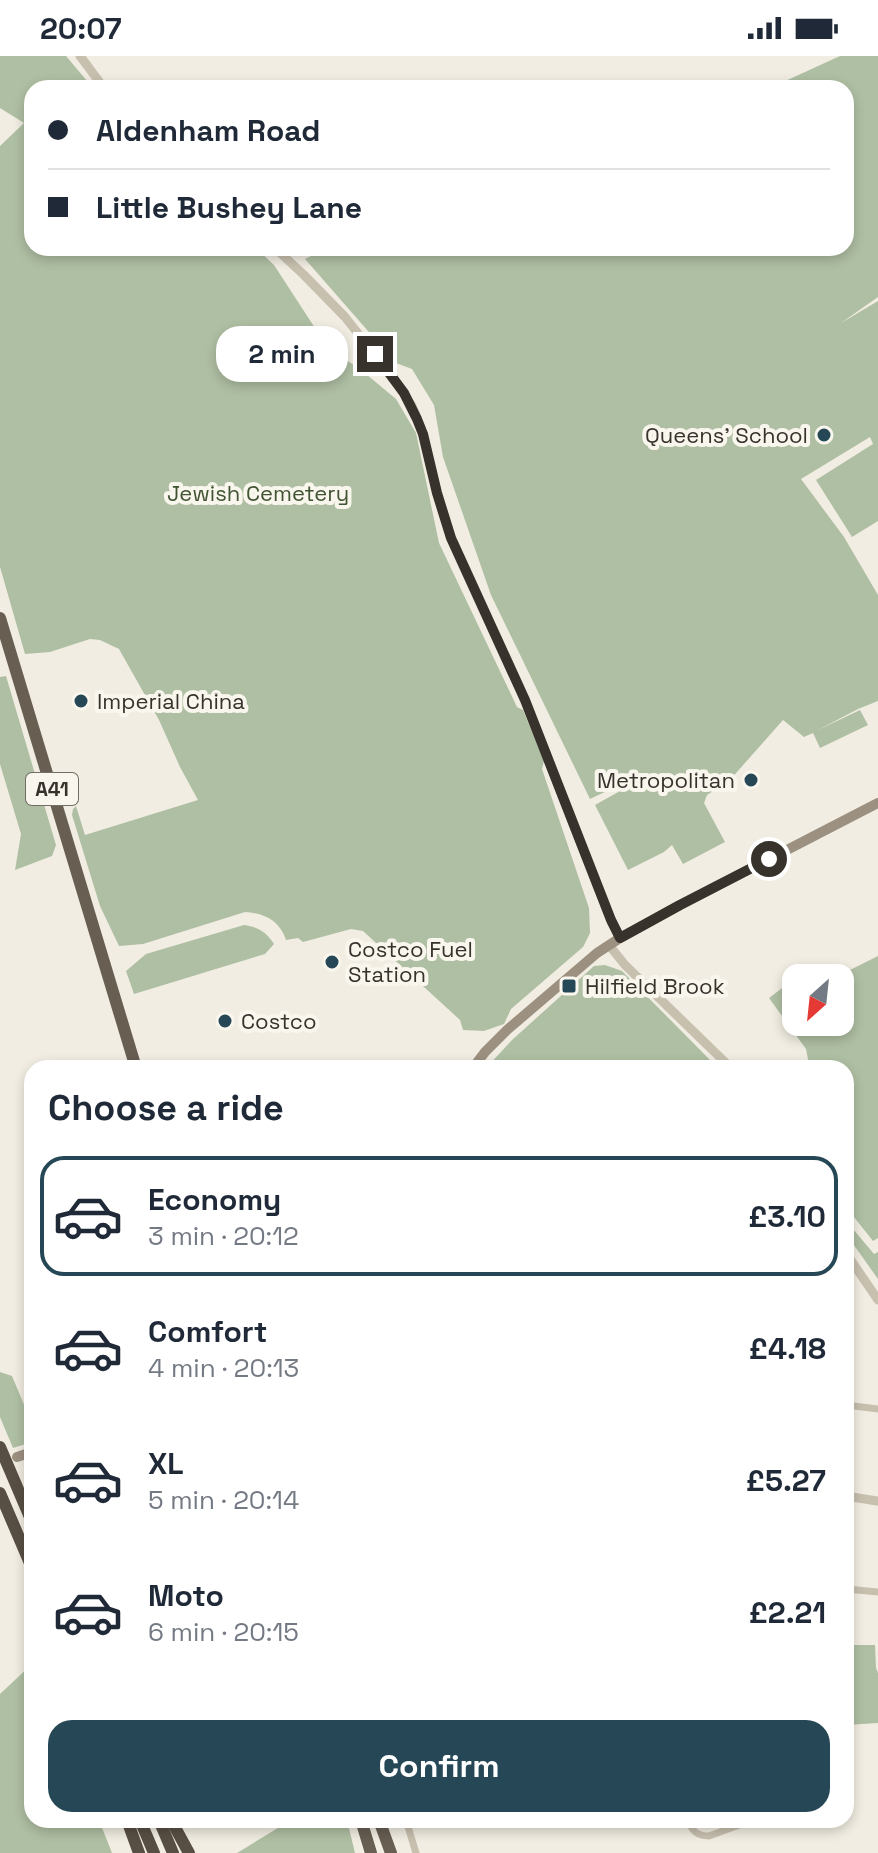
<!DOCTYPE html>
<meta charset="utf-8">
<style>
body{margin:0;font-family:"Space Grotesk",sans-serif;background:#f2f2f3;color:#1f2937;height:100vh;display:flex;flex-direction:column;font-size:30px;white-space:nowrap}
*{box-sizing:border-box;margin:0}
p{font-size:26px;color:#747a83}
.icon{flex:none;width:44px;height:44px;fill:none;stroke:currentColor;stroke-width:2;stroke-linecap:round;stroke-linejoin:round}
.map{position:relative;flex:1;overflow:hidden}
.sheet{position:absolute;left:24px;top:1004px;width:830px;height:768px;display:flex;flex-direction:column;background:#fff;border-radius:24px;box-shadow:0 4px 12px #0003}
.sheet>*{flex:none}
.banner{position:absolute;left:24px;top:24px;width:830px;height:176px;border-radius:24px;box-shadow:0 4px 12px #0003;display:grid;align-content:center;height:176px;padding:0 24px;background:#fff}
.needle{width:52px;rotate:207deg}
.tools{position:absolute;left:782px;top:908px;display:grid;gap:16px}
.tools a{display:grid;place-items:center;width:72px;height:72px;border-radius:16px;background:#fff;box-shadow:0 4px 12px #0003;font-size:40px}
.end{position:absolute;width:36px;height:36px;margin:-18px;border:10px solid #38322c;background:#fff;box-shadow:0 0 0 4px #fff}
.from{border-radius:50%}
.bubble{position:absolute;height:56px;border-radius:24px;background:#fff;box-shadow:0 4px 12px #0003;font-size:26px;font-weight:700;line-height:56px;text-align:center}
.banner b{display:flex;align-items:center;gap:28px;height:76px;font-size:30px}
.banner b+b{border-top:2px solid #e0e1e3}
.banner i{width:20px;height:20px;background:#1f2937}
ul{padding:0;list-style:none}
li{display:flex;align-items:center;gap:24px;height:120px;margin:0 16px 12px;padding:0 8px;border:4px solid transparent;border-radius:24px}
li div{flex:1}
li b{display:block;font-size:30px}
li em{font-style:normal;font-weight:700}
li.on{border-color:#264755}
li>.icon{width:72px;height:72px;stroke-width:1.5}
h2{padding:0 24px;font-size:36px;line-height:96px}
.action{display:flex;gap:16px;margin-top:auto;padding:16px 24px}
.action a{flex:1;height:92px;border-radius:24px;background:#264755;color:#fff;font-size:32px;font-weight:700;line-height:92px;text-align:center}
.status{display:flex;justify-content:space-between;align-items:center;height:56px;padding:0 40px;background:#fff;direction:ltr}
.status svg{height:22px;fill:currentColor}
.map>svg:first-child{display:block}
.green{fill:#afbfa3}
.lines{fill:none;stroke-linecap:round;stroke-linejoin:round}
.minor{stroke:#c8c0af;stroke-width:7}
.tertiary{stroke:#c8c0af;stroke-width:9}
.secondary{stroke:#9c9080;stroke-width:10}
.trunk{stroke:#685e52;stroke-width:12}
.motorway{stroke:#584f44;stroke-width:12}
.route{stroke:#38322c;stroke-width:10}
.poi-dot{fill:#264755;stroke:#f9f6ee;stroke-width:3}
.labels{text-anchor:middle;stroke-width:8;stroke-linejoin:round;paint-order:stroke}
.shield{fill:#f9f6ee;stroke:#726d66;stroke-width:2}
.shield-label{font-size:20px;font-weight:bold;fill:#38322c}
.poi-label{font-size:22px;fill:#38322c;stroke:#f9f6ee;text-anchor:start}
.park-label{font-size:22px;fill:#405332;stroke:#f9f6ee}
</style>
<div class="status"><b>20:07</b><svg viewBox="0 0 49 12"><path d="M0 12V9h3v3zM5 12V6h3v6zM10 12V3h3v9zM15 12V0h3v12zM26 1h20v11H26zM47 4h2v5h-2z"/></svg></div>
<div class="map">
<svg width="878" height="1797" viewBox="0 0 878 1797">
<rect width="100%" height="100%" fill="#f1ede2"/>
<!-- green -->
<g class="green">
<path d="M0 0H66L93 32H32V192H256L274 209 328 292 360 313 396 343 416 377 439 487 517 651 523 654 544 705 542 713 589 852 590 877 583 891 511 953 504 968 484 975 463 974 460 964 363 875 351 873 303 886 298 882 286 884C280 865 265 857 245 856L143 888 119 890 100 850 72 759 73 753 76 750 85 779 198 744 180 711 159 664 119 593 100 584 90 583 50 596 25 598 0 511V90L24 67 0 52Z"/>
<path d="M840 0H878V241L841 267 878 245V465L852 481 816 424 873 388 870 381 801 423 844 481 878 539V645L858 653 818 674 860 654 868 669 820 692 813 677 804 681 783 664 729 725 707 739 704 747 725 786 683 808 672 789 664 796 628 814 595 749 629 730 628 725 590 743 491 539 443 401 434 349 412 313 396 307 305 203 327 192H846V32H770Z"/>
<path d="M6 620 56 789 52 800 15 814 21 778 0 708V621Z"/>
<path d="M244 869C258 871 266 876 274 888L265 898 134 938 126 915 146 898Z"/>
<path d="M878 900V1182L873 1185 846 1151V1012H806L809 1008 806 993 769 942 802 917 810 922H796V966H840V922H834Z"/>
<path d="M605 909 622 915 718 1012H486L512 984 594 910Z"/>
<path d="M846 1167H848L874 1198 878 1196V1223L846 1178Z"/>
<path d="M0 1316 12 1320 28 1358 32 1386 13 1392 0 1361Z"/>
<path d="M849 1589H875L876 1612 878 1617V1667L846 1669V1607H848Z"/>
<path d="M32 1608V1764H99L112 1797H0V1638Z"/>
<path d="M291 1764H347L355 1797H237Z"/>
</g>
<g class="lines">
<!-- minor -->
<g class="minor">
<path d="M846 1349 878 1353"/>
<path d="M846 1533 878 1536"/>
<path d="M406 1764 416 1797"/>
<path d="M688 1764C692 1775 697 1780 709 1780L753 1764"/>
</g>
<!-- tertiary -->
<g class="tertiary">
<path d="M80 0 104 32"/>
<path d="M275 192 304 219 345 261 394 323 412 350 423 378 437 437 451 482 525 644 611 864 620 882"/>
<path d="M609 889 625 909 731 1012"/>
<path d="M846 1197 878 1244"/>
<path d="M846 1440 877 1445"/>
</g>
<!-- secondary -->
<g class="secondary">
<path d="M473 1012 485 996 507 974 597 897 620 882 680 849 878 747"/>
<path d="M17 1401 32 1396"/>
</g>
<!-- trunk -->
<g class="trunk">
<path d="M0 562 136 1012"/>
<path d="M361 1764 371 1797"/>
<path d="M379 1764 391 1797"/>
</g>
<!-- motorway -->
<g class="motorway">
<path d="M0 1391 32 1466"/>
<path d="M0 1437 32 1512"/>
<path d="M127 1764 139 1797"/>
<path d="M140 1764 154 1797"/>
<path d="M159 1764 173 1797"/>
<path d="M171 1764 189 1797"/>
</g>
</g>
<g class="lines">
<!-- route -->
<path class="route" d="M375 298 404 337 417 363 423 378 437 437 451 482 525 644 611 864 620 882 680 849 769 803"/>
</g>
<!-- markers -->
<g class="poi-dot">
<circle cx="824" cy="379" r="8"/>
<circle cx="81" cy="645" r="8"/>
<circle cx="751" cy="724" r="8"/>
<circle cx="332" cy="906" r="8"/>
<rect x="561" y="922" width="16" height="16" rx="4"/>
<circle cx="225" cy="965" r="8"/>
</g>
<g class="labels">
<!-- shield labels -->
<rect class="shield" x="26" y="717" width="52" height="32" rx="6"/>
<g class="shield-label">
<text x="52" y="740">A41</text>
</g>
<!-- poi labels -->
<g class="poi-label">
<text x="808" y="387" text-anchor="end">Queens' School</text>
<text x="97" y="653">Imperial China</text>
<text x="735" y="732" text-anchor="end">Metropolitan</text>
<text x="348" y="901">Costco Fuel<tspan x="348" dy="25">Station</tspan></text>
<text x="585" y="938">Hilfield Brook</text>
<text x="241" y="973">Costco</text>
</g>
<!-- park labels -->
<g class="park-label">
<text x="258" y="445">Jewish Cemetery</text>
</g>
</g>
</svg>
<div class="tools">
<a><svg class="needle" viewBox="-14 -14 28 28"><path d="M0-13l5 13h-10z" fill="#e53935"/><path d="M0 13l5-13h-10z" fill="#747a83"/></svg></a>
</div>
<i class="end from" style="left:769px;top:803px"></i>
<i class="end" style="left:375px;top:298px"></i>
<div class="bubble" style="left:216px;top:270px;width:132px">2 min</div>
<div class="banner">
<b><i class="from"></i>Aldenham Road</b>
<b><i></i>Little Bushey Lane</b>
</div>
<section class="sheet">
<h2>Choose a ride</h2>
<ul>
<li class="on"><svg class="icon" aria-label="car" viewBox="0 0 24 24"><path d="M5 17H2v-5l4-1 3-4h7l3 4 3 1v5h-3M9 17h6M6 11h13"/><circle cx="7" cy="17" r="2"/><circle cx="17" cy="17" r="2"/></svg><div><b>Economy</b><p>3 min · 20:12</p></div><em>£3.10</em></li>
<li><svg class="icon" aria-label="car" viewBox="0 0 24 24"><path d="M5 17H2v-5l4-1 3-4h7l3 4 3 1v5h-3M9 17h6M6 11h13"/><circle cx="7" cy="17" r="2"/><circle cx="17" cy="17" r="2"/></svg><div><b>Comfort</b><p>4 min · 20:13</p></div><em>£4.18</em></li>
<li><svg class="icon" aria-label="car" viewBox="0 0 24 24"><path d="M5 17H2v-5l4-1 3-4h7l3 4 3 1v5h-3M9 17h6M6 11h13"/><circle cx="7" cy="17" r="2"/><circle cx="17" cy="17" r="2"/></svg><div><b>XL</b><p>5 min · 20:14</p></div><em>£5.27</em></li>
<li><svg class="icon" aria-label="car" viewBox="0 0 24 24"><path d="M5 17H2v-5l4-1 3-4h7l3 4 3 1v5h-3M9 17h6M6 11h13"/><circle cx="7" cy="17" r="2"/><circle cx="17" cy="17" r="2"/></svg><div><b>Moto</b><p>6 min · 20:15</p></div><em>£2.21</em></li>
</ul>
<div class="action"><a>Confirm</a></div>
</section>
</div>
